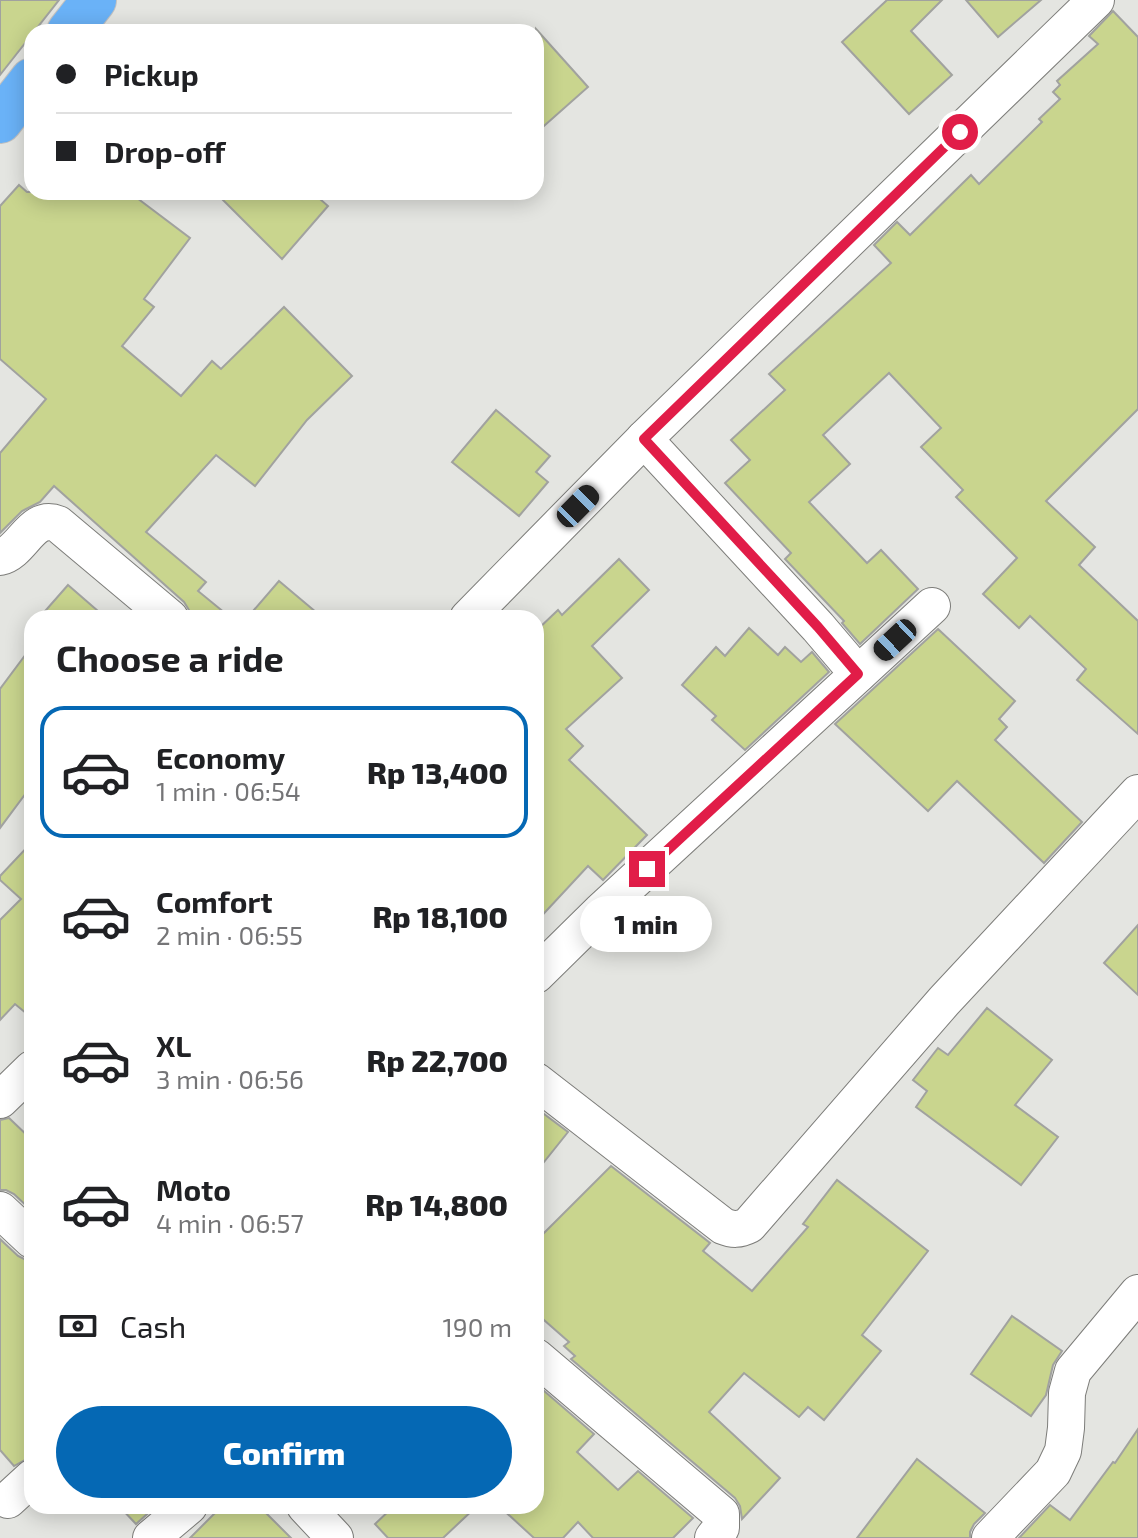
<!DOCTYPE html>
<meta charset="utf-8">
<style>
body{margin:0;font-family:"Exo 2",sans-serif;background:#f6f6f6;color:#202124;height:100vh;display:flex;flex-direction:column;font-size:30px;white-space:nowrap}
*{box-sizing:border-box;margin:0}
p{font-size:26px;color:#757577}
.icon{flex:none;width:44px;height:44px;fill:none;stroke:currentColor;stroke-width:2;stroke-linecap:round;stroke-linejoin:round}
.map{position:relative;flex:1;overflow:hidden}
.sheet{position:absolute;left:24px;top:610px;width:520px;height:904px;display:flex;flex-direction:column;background:#fff;border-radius:24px;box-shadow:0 4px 20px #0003}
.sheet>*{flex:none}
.banner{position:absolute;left:24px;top:24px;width:520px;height:176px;border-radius:24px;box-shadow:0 4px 20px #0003;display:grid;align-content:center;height:176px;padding:0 32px;background:#fff}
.end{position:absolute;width:36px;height:36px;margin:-18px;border:10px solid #e11d48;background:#fff;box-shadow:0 0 0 4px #fff}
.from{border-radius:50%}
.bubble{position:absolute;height:56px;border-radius:28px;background:#fff;box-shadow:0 4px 20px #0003;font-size:26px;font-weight:800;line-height:56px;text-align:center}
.car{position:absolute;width:24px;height:48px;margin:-24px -12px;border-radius:10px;box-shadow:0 0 6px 2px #0007;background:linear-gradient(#222 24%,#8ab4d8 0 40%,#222 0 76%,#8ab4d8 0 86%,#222 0)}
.banner b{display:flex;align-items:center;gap:28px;height:76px;font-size:30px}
.banner b+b{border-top:2px solid #e0e0e0}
.banner i{width:20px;height:20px;background:#202124}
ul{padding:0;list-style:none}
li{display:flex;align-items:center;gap:24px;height:132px;margin:0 16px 12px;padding:0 16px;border:4px solid transparent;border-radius:24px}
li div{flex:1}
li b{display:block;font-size:30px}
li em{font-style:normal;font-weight:800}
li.current{border-color:#0568b4}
li>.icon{width:72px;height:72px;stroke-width:1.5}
h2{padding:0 32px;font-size:36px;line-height:96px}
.pay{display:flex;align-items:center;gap:20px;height:88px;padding:0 32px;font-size:30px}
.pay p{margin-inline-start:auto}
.action{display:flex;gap:16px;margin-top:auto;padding:16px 32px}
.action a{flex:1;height:92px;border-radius:48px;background:#0568b4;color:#fff;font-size:32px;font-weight:800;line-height:92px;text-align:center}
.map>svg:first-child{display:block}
.building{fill:#c9d58e;stroke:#a1a29f;stroke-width:2}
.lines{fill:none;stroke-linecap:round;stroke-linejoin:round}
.minor-casing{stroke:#7d7d7a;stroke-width:38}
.trunk-casing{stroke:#c1c1c1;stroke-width:46}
.minor{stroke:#fff;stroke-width:36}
.trunk{stroke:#6ab2f7;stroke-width:44}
.route{stroke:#e11d48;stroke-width:10}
</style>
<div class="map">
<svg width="1138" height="1538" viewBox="0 0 1138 1538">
<rect width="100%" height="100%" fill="#e4e5e1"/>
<!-- building -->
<g class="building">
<path d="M0 0H59L0 75Z"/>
<path d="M887 0H942L911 31 952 75 909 114 842 42Z"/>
<path d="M966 0H1041L998 37Z"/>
<path d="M1113 11 1138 37V409L1046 501 1095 547 1079 565 1138 621V734L1077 680 1086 669 1030 616 1019 628 983 594 1017 558 956 497 963 490 921 447 941 428 889 373 823 435 850 464 809 502 867 563 881 550 918 589 860 644 842 623 844 621 785 559 791 553 725 483 750 460 731 440 785 390 769 374 891 263 874 245 897 222 910 235 971 175 979 184 1042 122 1039 119 1060 99 1053 92 1060 85 1057 81 1098 44 1089 36Z"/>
<path d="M536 29 588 87 536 133Z"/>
<path d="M19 185 27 192H129L190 238 144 299 154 307 122 346 181 396 212 361 221 369 284 307 352 376 307 420 255 486 216 455 146 532 206 582 198 591 231 618H190L189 610 184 602 54 486 40 502 22 511 0 533V453L46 399 0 359V206Z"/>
<path d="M215 192H312L328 206 282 259Z"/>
<path d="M496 410 550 456 536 472 548 482 519 516 452 462Z"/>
<path d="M619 559 649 590 592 646 622 678 566 729 583 746 569 760 647 835 603 880 588 866 536 922V631L558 610 562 615Z"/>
<path d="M279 581 323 618H247Z"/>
<path d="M68 585 106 618H39Z"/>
<path d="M749 628 778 655 785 647 801 662 812 652 829 672 745 750 712 720 716 716 682 685 716 647 725 656Z"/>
<path d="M938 629 1015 701 999 719 1007 727 995 740 1082 822 1044 863 957 781 928 811 835 724Z"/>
<path d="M32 646V785L0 828V689Z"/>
<path d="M32 842V1018L15 1004 0 1020V920L21 899 0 880V876Z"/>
<path d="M1138 925V995L1104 963Z"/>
<path d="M987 1008 1052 1060 1015 1105 1058 1137 1021 1185 916 1107 927 1091 913 1080 938 1048 948 1055Z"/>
<path d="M536 1108 568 1132 536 1172Z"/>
<path d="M9 1118 32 1140V1211L14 1194 6 1190H0V1120Z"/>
<path d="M611 1166 710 1243 703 1251 752 1291 808 1227 803 1224 837 1180 928 1251 862 1335 881 1351 824 1420 808 1407 799 1417 744 1373 709 1412 780 1478 742 1519 740 1506 735 1498 571 1359 575 1356 564 1346 569 1342 536 1313V1241Z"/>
<path d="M0 1239 18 1256 26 1260H32V1456L14 1466 0 1450Z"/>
<path d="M1012 1316 1062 1351 1053 1365 1046 1395 1031 1416 971 1374Z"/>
<path d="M543 1390 594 1434 577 1452 618 1490 638 1471 693 1518 673 1538H593L578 1522 563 1538H534L499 1506H536V1397Z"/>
<path d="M1138 1429V1538H1019L1050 1505 1070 1520 1113 1462 1115 1463Z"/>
<path d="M917 1459 985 1513 974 1524 970 1532V1538H857Z"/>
<path d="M119 1506H156L136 1524Z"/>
<path d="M222 1506H259L291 1538H190Z"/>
<path d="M394 1506H477L443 1538H388L375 1524Z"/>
</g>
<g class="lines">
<!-- minor casing -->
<g class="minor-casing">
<g id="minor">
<path d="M644 439 818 627 858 674"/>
<path d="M0 557C23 552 31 513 58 524L170 618"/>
<path d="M468 618 644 439 1096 0"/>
<path d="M536 975 600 912 932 606"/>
<path d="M536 1081 723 1226C733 1230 739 1230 749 1225L944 1001 1138 793"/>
<path d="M0 1100 32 1069"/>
<path d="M0 1210 32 1240"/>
<path d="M536 1357 721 1514V1528L713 1538"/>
<path d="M8 1500 32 1478"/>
<path d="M305 1506 335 1538"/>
<path d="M151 1538 189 1506"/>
<path d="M990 1538 1053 1472 1063 1451 1066 1428 1067 1393 1073 1371 1138 1293"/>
</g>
</g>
<!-- trunk casing -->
<g class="trunk-casing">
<g id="trunk">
<path d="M69 32 94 0"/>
<path d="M0 121 32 80"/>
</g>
</g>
<!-- minor -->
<use href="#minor" class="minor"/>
<!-- trunk -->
<use href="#trunk" class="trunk"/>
</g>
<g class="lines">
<!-- route -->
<path class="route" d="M647 869 858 674 818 627 644 439 960 132"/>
</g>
</svg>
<i class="end from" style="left:960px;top:132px"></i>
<i class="end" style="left:647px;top:869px"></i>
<div class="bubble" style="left:580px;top:896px;width:132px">1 min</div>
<i class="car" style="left:578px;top:506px;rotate:45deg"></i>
<i class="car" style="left:895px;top:640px;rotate:227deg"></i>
<div class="banner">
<b><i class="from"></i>Pickup</b>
<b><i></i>Drop-off</b>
</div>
<section class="sheet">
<h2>Choose a ride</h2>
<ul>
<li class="current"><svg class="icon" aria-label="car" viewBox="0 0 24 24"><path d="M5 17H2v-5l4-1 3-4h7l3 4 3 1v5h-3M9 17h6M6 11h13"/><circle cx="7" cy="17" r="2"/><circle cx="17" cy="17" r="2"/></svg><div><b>Economy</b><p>1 min · 06:54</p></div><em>Rp 13,400</em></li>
<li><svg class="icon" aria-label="car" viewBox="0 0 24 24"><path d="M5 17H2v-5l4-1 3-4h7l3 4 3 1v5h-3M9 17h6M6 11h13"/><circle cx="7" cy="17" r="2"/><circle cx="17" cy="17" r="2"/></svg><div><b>Comfort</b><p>2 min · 06:55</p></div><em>Rp 18,100</em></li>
<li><svg class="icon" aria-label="car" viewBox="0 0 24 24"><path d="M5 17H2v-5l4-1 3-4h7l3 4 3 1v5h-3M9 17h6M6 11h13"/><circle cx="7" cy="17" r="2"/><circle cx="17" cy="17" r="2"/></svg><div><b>XL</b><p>3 min · 06:56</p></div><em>Rp 22,700</em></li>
<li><svg class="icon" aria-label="car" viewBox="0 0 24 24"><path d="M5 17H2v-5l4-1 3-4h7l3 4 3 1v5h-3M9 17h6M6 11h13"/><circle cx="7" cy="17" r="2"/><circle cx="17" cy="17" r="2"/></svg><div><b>Moto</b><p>4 min · 06:57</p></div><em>Rp 14,800</em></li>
</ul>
<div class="pay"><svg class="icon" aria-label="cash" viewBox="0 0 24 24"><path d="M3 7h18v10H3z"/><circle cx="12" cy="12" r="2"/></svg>Cash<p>190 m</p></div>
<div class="action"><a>Confirm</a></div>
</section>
</div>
